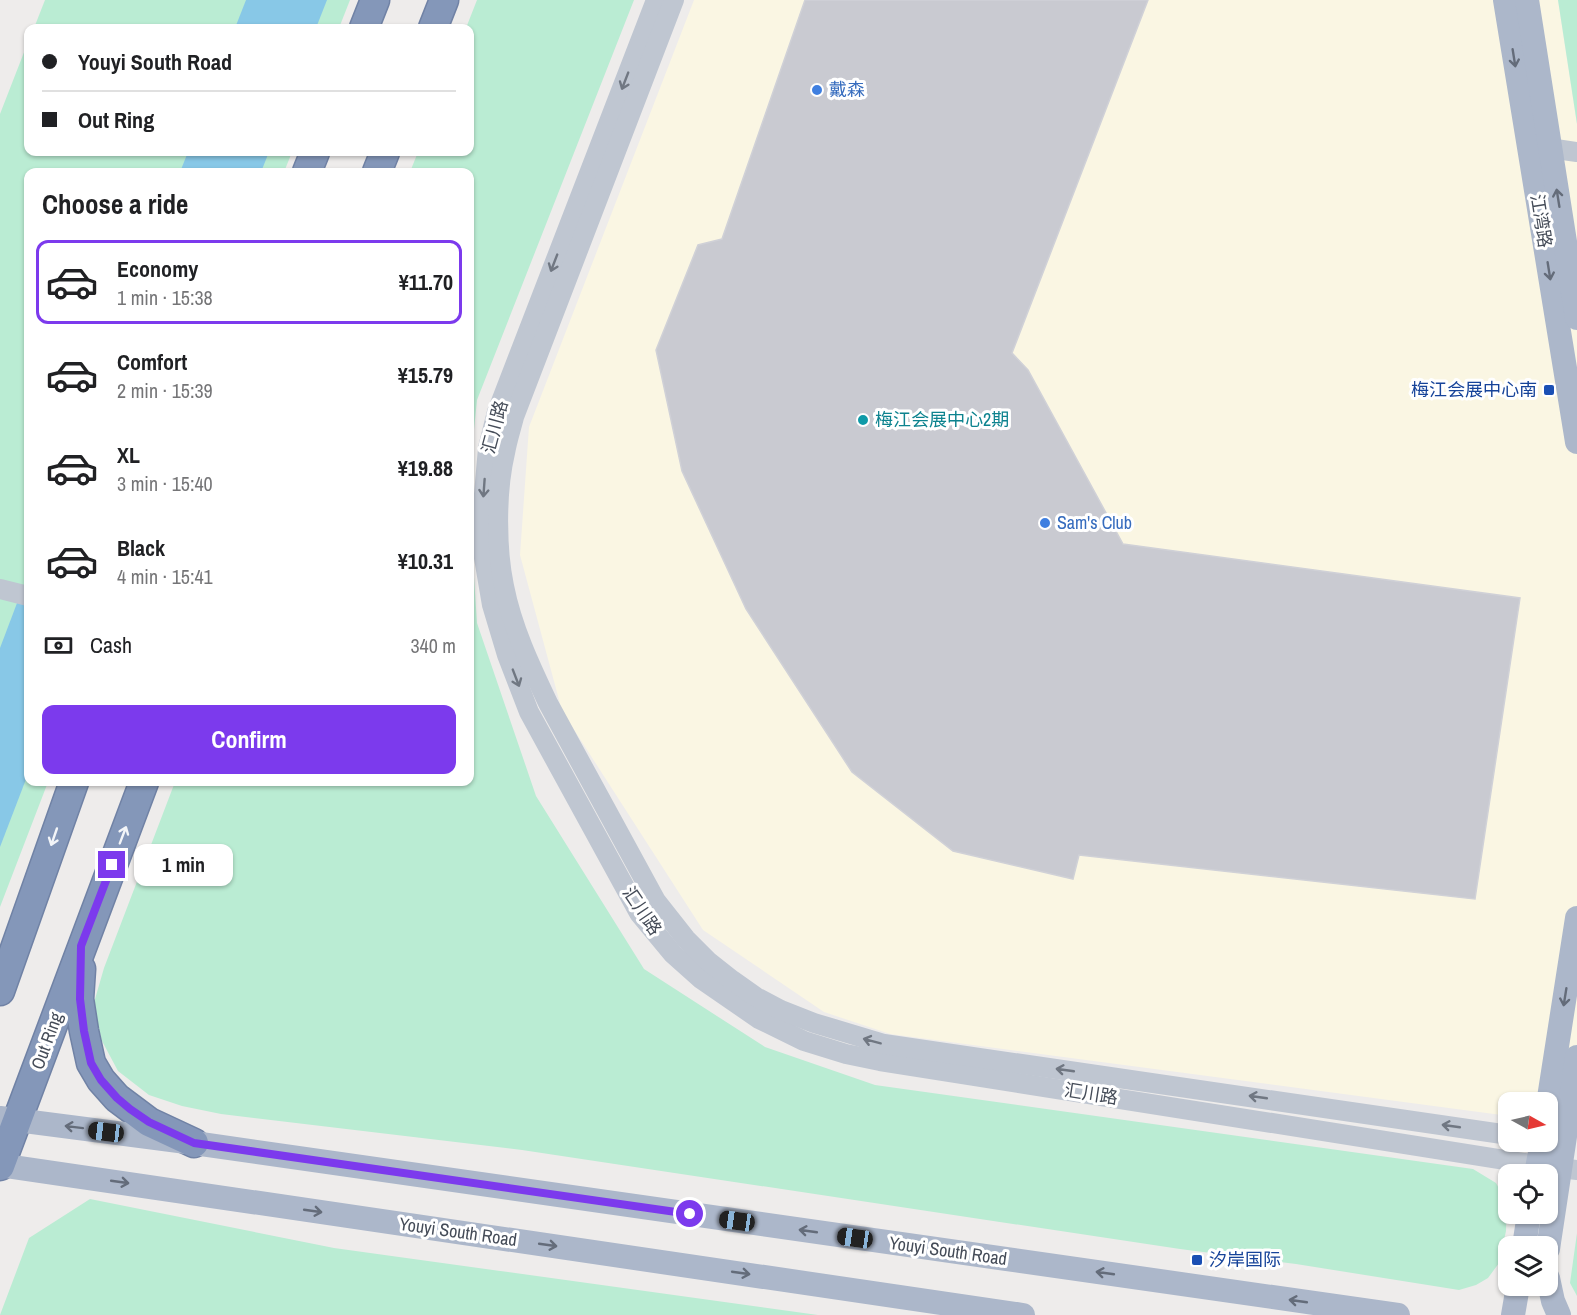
<!DOCTYPE html>
<meta charset="utf-8">
<style>
body{margin:0;font-family:"Archivo Narrow","Noto Sans SC",sans-serif;background:#f6f6f6;color:#202124;height:100vh;display:flex;flex-direction:column;font-size:22px;white-space:nowrap}
*{box-sizing:border-box;margin:0}
p{font-size:20px;color:#757577}
.icon{flex:none;width:33px;height:33px;fill:none;stroke:currentColor;stroke-width:2;stroke-linecap:round;stroke-linejoin:round}
.map{position:relative;flex:1;overflow:hidden}
.drawer{position:absolute;left:24px;top:168px;width:450px;height:618px;display:flex;flex-direction:column;background:#fff;border-radius:12px;box-shadow:0 2px 4px #0004}
.drawer>*{flex:none}
.hud{position:absolute;left:24px;top:24px;width:450px;height:132px;border-radius:12px;box-shadow:0 2px 4px #0004;display:grid;align-content:center;height:132px;padding:0 18px;background:#fff}
.needle{width:39px;rotate:98deg}
.tools{position:absolute;left:1498px;top:1092px;display:grid;gap:12px}
.tools a{display:grid;place-items:center;width:60px;height:60px;border-radius:12px;background:#fff;box-shadow:0 2px 4px #0004;font-size:30px}
.end{position:absolute;width:27px;height:27px;margin:-14px;border:8px solid #7c3aed;background:#fff;box-shadow:0 0 0 3px #fff}
.from{border-radius:50%}
.bubble{position:absolute;height:42px;border-radius:12px;background:#fff;box-shadow:0 2px 4px #0004;font-size:20px;font-weight:700;line-height:42px;text-align:center}
.car{position:absolute;width:18px;height:36px;margin:-18px -9px;border-radius:8px;box-shadow:0 0 4px 2px #0007;background:linear-gradient(#222 24%,#8ab4d8 0 40%,#222 0 76%,#8ab4d8 0 86%,#222 0)}
.hud b{display:flex;align-items:center;gap:21px;height:57px;font-size:22px}
.hud b+b{border-top:2px solid #e0e0e0}
.hud i{width:15px;height:15px;background:#202124}
ul{padding:0;list-style:none}
li{display:flex;align-items:center;gap:18px;height:84px;margin:0 12px 9px;padding:0 6px;border:3px solid transparent;border-radius:12px}
li div{flex:1}
li b{display:block;font-size:22px}
li em{font-style:normal;font-weight:700}
li.active{border-color:#7c3aed}
li>.icon{width:54px;height:54px;stroke-width:1.5}
h2{padding:0 18px;font-size:27px;line-height:72px}
.pay{display:flex;align-items:center;gap:15px;height:66px;padding:0 18px;font-size:22px}
.pay p{margin-inline-start:auto}
.button{display:flex;gap:12px;margin-top:auto;padding:12px 18px}
.button a{flex:1;height:69px;border-radius:12px;background:#7c3aed;color:#fff;font-size:24px;font-weight:700;line-height:69px;text-align:center}
.map>svg:first-child{display:block}
.commercial{fill:#faf6e3}
.green{fill:#baecd3}
.water{fill:#88c8e7}
.building{fill:#c9cad1;stroke:#d0d1d7;stroke-width:1.5}
.lines{fill:none;stroke-linecap:round;stroke-linejoin:round}
.highway-casing{stroke:#7082a5;stroke-width:31}
.minor{stroke:#bfc6d1;stroke-width:20}
.major{stroke:#acb7ca;stroke-width:24}
.highway{stroke:#8497b9;stroke-width:28}
.oneway{stroke:#646c7a}
.oneway2{stroke:#707782}
.oneway3{stroke:#f3f5f8}
.route{stroke:#7c3aed;stroke-width:8}
.shop-dot{fill:#3f7fe0;stroke:#fff;stroke-width:2}
.transit-dot{fill:#1a4fb4;stroke:#fff;stroke-width:2}
.culture-dot{fill:#0f9aa8;stroke:#fff;stroke-width:2}
.labels{text-anchor:middle;stroke-width:6;stroke-linejoin:round;paint-order:stroke}
.shop-label{font-size:18px;fill:#366cbe;stroke:#fff;text-anchor:start}
.street-label{font-size:18px;fill:#454c58;stroke:#fff}
.transit-label{font-size:18px;fill:#164399;stroke:#fff;text-anchor:end}
.culture-label{font-size:18px;fill:#0d838f;stroke:#fff;text-anchor:start}
</style>
<div class="map">
<svg width="1577" height="1315" viewBox="0 0 1577 1315">
<rect width="100%" height="100%" fill="#eeeceb"/>
<!-- commercial -->
<path class="commercial" d="M694 0H1558L1577 124V1125L1548 1121V1102H1509V1116L890 1034 824 1012 703 930 562 711 520 555 529 427Z"/>
<!-- green -->
<g class="green">
<path d="M45 0H350L339 28H34Z"/>
<path d="M477 0H634L477 400 470 469V172H410L418 152H470V28H466Z"/>
<path d="M1558 0H1577V124Z"/>
<path d="M28 42V152H292L284 172H28V782H48L0 907V114Z"/>
<path d="M470 516 477 623 536 796 644 969 765 1047 875 1085 1473 1169 1496 1183 1507 1203 1506 1231 1499 1263 1488 1278 1476 1285 1459 1290 1296 1264 1180 1249 522 1150 221 1114 182 1106 149 1095 118 1071 102 1041 93 1006 104 968 175 782H470Z"/>
<path d="M90 1199 334 1248 818 1315H0L29 1238Z"/>
<path d="M1577 1233V1296L1570 1283Z"/>
</g>
<!-- water -->
<g class="water">
<path d="M246 0H327L316 28H235Z"/>
<path d="M188 152H269L261 172H180Z"/>
<path d="M28 574V774L0 847V648Z"/>
</g>
<!-- building -->
<path class="building" d="M805 0H1148L1012 353 1028 370 1123 544 1520 598 1475 899 1079 855 1073 879 953 851 852 772 746 609 682 471 656 350 698 245 722 239Z"/>
<g class="lines">
<!-- highway casing -->
<g class="highway-casing">
<g id="highway">
<path d="M364 28 375 0"/>
<path d="M433 28 444 0"/>
<path d="M307 172 315 152"/>
<path d="M377 172 385 152"/>
<path d="M81 969 79 999 84 1031 91 1063 101 1080 117 1098 149 1122 194 1143"/>
<path d="M0 991 74 782"/>
<path d="M0 1166 144 782"/>
</g>
</g>
<!-- minor -->
<g class="minor">
<path d="M656 0 497 412 488 448 482 517 483 552 492 605 507 655 529 712 639 913 673 954 701 979 759 1019 804 1041 846 1054 880 1061 1537 1165 1577 1170"/>
<path d="M674 0 514 417C511 429 507 441 505 453 496 491 496 548 504 586 512 627 530 665 548 703L656 901 686 939 708 961 732 980 756 997 781 1010 814 1023 884 1044 1509 1135"/>
<path d="M1549 148 1577 152"/>
<path d="M0 589 28 596"/>
</g>
<!-- major -->
<g class="major">
<path d="M1505 0 1577 442"/>
<path d="M1527 0 1577 318"/>
<path d="M1548 1104 1577 918"/>
<path d="M0 1118 194 1143 1398 1315"/>
<path d="M0 1165 1023 1315"/>
<path d="M1536 1174 1542 1142"/>
<path d="M1524 1246 1529 1214"/>
<path d="M1548 1249 1577 1057"/>
<path d="M1548 1278 1553 1301 1559 1315"/>
<path d="M1513 1315 1518 1286"/>
</g>
<!-- highway -->
<use href="#highway" class="highway"/>
</g>
<!-- one-way arrows -->
<defs><path id="oneway-shaft" d="M-6 0H5M1.5-3L5.5 0L1.5 3" fill="none" stroke-width="1.6" stroke-linecap="round" stroke-linejoin="round" transform="scale(1.5)"/></defs>
<g class="oneway">
<use href="#oneway-shaft" transform="translate(1514 58) rotate(81)"/>
<use href="#oneway-shaft" transform="translate(1558 198) rotate(-99)"/>
<use href="#oneway-shaft" transform="translate(1549 271) rotate(81)"/>
<use href="#oneway-shaft" transform="translate(1565 997) rotate(99)"/>
<use href="#oneway-shaft" transform="translate(74 1127) rotate(-173)"/>
<use href="#oneway-shaft" transform="translate(120 1182) rotate(8)"/>
<use href="#oneway-shaft" transform="translate(313 1211) rotate(8)"/>
<use href="#oneway-shaft" transform="translate(808 1231) rotate(-172)"/>
<use href="#oneway-shaft" transform="translate(548 1245) rotate(8)"/>
<use href="#oneway-shaft" transform="translate(741 1273) rotate(8)"/>
<use href="#oneway-shaft" transform="translate(1105 1273) rotate(-172)"/>
<use href="#oneway-shaft" transform="translate(1298 1301) rotate(-172)"/>
</g>
<g class="oneway2">
<use href="#oneway-shaft" transform="translate(625 81) rotate(111)"/>
<use href="#oneway-shaft" transform="translate(554 263) rotate(111)"/>
<use href="#oneway-shaft" transform="translate(484 488) rotate(94)"/>
<use href="#oneway-shaft" transform="translate(516 678) rotate(69)"/>
<use href="#oneway-shaft" transform="translate(872 1041) rotate(-165)"/>
<use href="#oneway-shaft" transform="translate(1065 1070) rotate(-172)"/>
<use href="#oneway-shaft" transform="translate(1258 1097) rotate(-172)"/>
<use href="#oneway-shaft" transform="translate(1451 1126) rotate(-172)"/>
</g>
<g class="oneway3">
<use href="#oneway-shaft" transform="translate(123 835) rotate(-69)"/>
<use href="#oneway-shaft" transform="translate(54 837) rotate(109)"/>
</g>
<g class="lines">
<!-- route -->
<path class="route" d="M112 865 81 946 80 999 84 1031 91 1063 101 1080 117 1098 130 1109 149 1122 194 1143 690 1214"/>
</g>
<!-- markers -->
<g class="shop-dot">
<circle cx="817" cy="90" r="6"/>
<circle cx="1045" cy="523" r="6"/>
</g>
<g class="transit-dot">
<rect x="1543" y="384" width="12" height="12" rx="3"/>
<rect x="1191" y="1254" width="12" height="12" rx="3"/>
</g>
<circle class="culture-dot" cx="863" cy="420" r="6"/>
<g class="labels">
<!-- shop labels -->
<g class="shop-label">
<text x="829" y="96">戴森</text>
<text x="1057" y="529">Sam's Club</text>
</g>
<!-- street labels -->
<g class="street-label">
<text transform="translate(1541 221) rotate(81)" y="6">江湾路</text>
<text transform="translate(495 427) rotate(-75)" y="6">汇川路</text>
<text transform="translate(642 911) rotate(56)" y="6">汇川路</text>
<text transform="translate(47 1041) rotate(-70)" y="6">Out Ring</text>
<text transform="translate(1091 1094) rotate(9)" y="6">汇川路</text>
<text transform="translate(458 1232) rotate(8)" y="6">Youyi South Road</text>
<text transform="translate(948 1251) rotate(8)" y="6">Youyi South Road</text>
</g>
<!-- transit labels -->
<g class="transit-label">
<text x="1537" y="396">梅江会展中心南</text>
<text x="1209" y="1266" text-anchor="start">汐岸国际</text>
</g>
<!-- culture labels -->
<g class="culture-label">
<text x="875" y="426">梅江会展中心2期</text>
</g>
</g>
</svg>
<div class="tools">
<a><svg class="needle" viewBox="-14 -14 28 28"><path d="M0-13l5 13h-10z" fill="#e53935"/><path d="M0 13l5-13h-10z" fill="#757577"/></svg></a>
<a><svg class="icon" aria-label="locate" viewBox="0 0 24 24"><circle cx="12" cy="12" r="6"/><path d="M12 2v4M12 18v4M2 12h4M18 12h4"/></svg></a>
<a><svg class="icon" aria-label="layers" viewBox="0 0 24 24"><path d="M12 4l9 5-9 5-9-5zM3 14l9 5 9-5"/></svg></a>
</div>
<i class="end from" style="left:690px;top:1214px"></i>
<i class="end" style="left:112px;top:865px"></i>
<div class="bubble" style="left:134px;top:844px;width:99px">1 min</div>
<i class="car" style="left:106px;top:1132px;rotate:277deg"></i>
<i class="car" style="left:737px;top:1221px;rotate:278deg"></i>
<i class="car" style="left:855px;top:1238px;rotate:278deg"></i>
<div class="hud">
<b><i class="from"></i>Youyi South Road</b>
<b><i></i>Out Ring</b>
</div>
<section class="drawer">
<h2>Choose a ride</h2>
<ul>
<li class="active"><svg class="icon" aria-label="car" viewBox="0 0 24 24"><path d="M5 17H2v-5l4-1 3-4h7l3 4 3 1v5h-3M9 17h6M6 11h13"/><circle cx="7" cy="17" r="2"/><circle cx="17" cy="17" r="2"/></svg><div><b>Economy</b><p>1 min · 15:38</p></div><em>¥11.70</em></li>
<li><svg class="icon" aria-label="car" viewBox="0 0 24 24"><path d="M5 17H2v-5l4-1 3-4h7l3 4 3 1v5h-3M9 17h6M6 11h13"/><circle cx="7" cy="17" r="2"/><circle cx="17" cy="17" r="2"/></svg><div><b>Comfort</b><p>2 min · 15:39</p></div><em>¥15.79</em></li>
<li><svg class="icon" aria-label="car" viewBox="0 0 24 24"><path d="M5 17H2v-5l4-1 3-4h7l3 4 3 1v5h-3M9 17h6M6 11h13"/><circle cx="7" cy="17" r="2"/><circle cx="17" cy="17" r="2"/></svg><div><b>XL</b><p>3 min · 15:40</p></div><em>¥19.88</em></li>
<li><svg class="icon" aria-label="car" viewBox="0 0 24 24"><path d="M5 17H2v-5l4-1 3-4h7l3 4 3 1v5h-3M9 17h6M6 11h13"/><circle cx="7" cy="17" r="2"/><circle cx="17" cy="17" r="2"/></svg><div><b>Black</b><p>4 min · 15:41</p></div><em>¥10.31</em></li>
</ul>
<div class="pay"><svg class="icon" aria-label="cash" viewBox="0 0 24 24"><path d="M3 7h18v10H3z"/><circle cx="12" cy="12" r="2"/></svg>Cash<p>340 m</p></div>
<div class="button"><a>Confirm</a></div>
</section>
</div>
